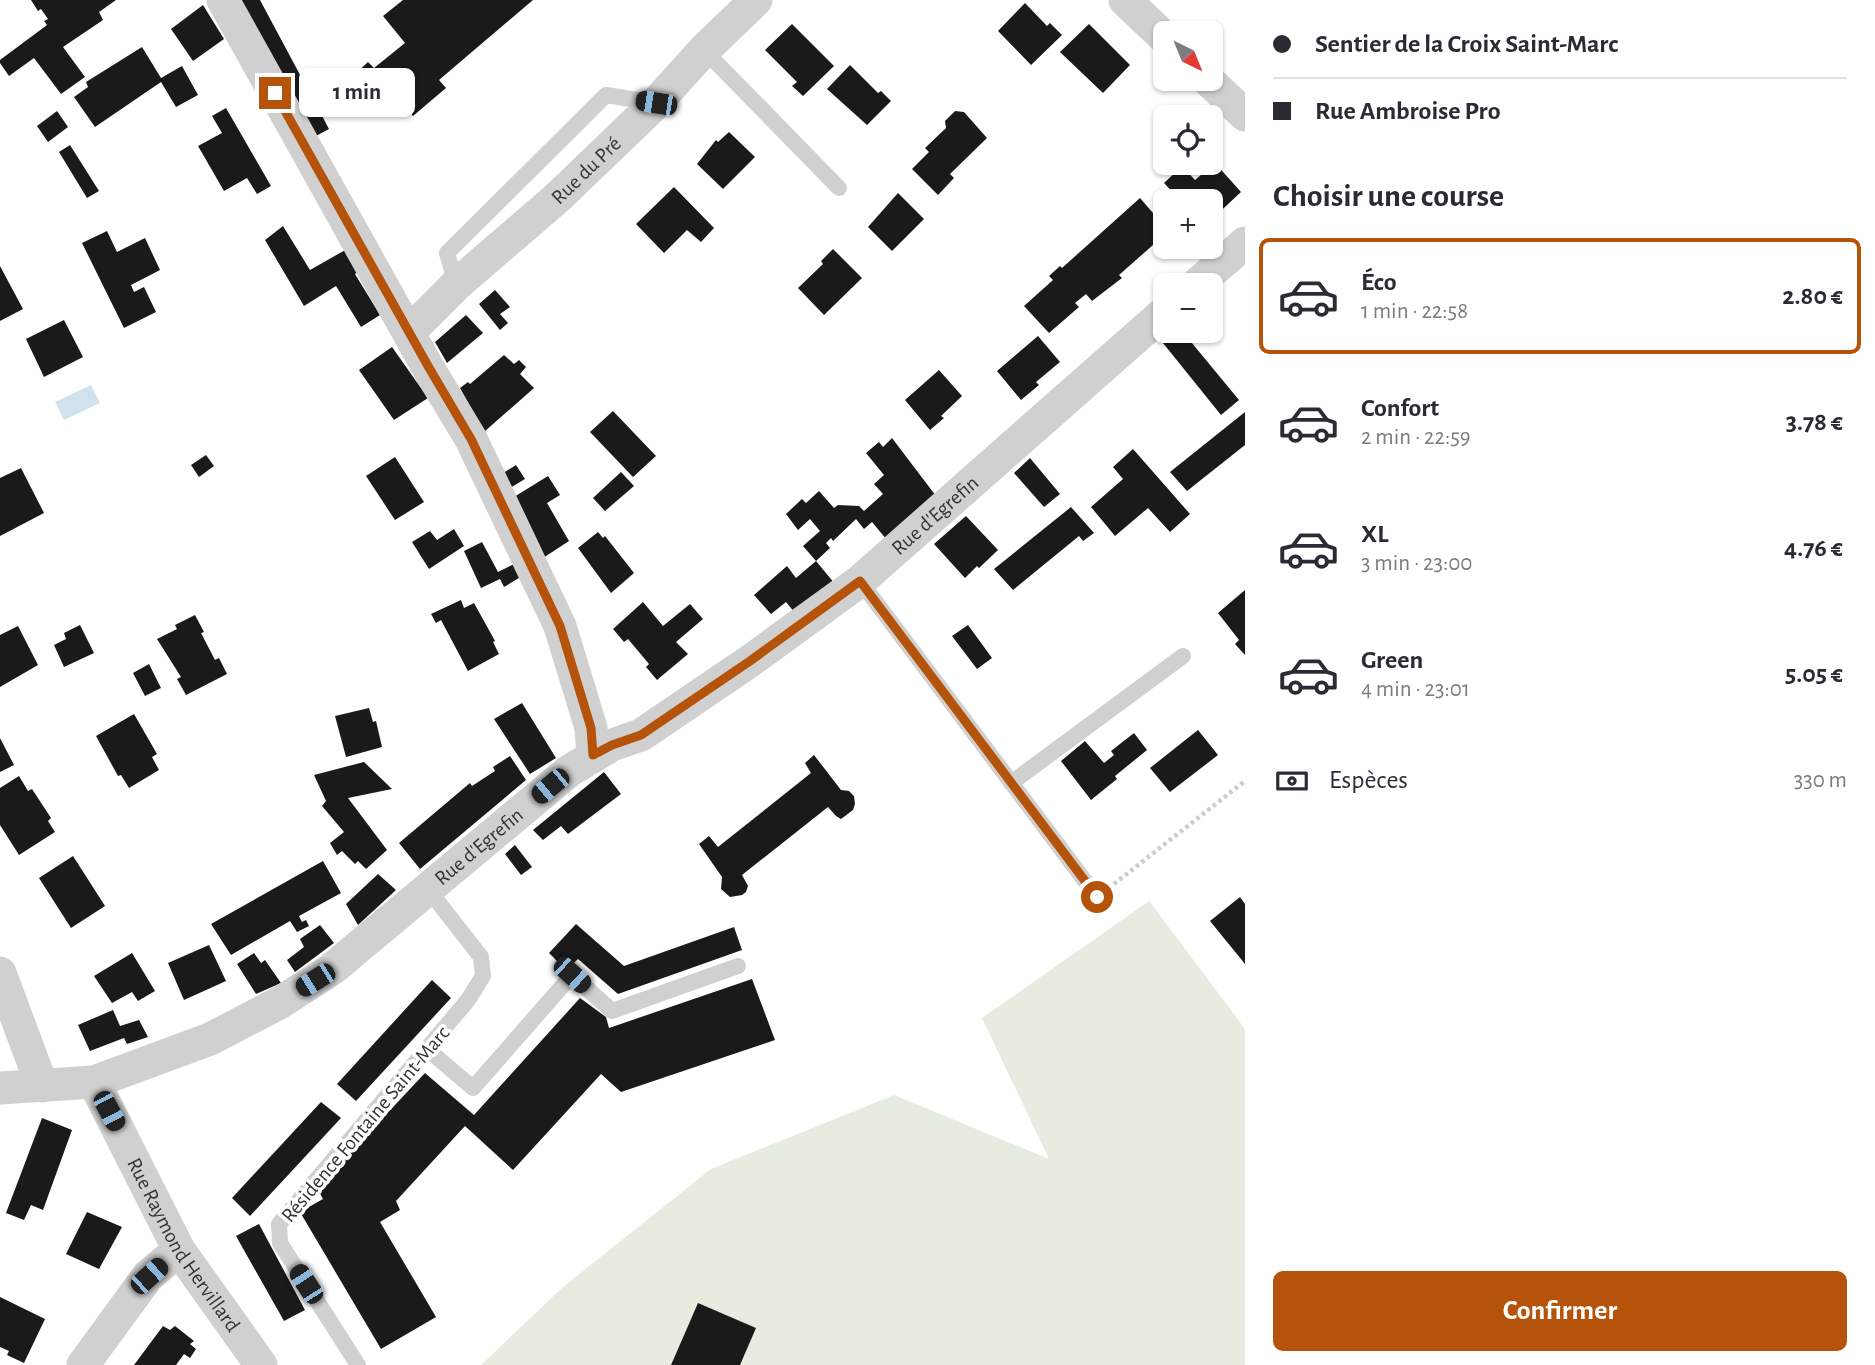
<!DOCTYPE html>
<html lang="fr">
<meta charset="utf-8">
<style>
body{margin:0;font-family:"Alegreya Sans",sans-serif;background:#f7f7f7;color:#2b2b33;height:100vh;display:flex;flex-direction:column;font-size:26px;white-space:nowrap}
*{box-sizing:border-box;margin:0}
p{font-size:23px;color:#7c7c81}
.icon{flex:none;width:38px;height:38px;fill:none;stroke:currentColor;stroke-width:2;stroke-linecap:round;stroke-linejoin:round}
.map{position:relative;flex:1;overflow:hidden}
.side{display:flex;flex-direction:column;background:#fff;width:630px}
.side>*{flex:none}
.guide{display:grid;align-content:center;height:154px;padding:0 28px;background:#fff}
.needle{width:46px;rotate:137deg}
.fabs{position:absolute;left:1153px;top:21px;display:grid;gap:14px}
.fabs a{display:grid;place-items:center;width:70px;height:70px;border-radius:10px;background:#fff;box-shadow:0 2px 5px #0004;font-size:35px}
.end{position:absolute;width:32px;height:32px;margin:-16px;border:9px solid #b45309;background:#fff;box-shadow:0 0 0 4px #fff}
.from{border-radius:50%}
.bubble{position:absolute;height:49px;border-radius:10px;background:#fff;box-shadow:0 2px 5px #0004;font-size:23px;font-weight:700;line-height:49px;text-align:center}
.car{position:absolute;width:21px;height:42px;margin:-21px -10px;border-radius:9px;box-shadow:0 0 5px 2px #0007;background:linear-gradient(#222 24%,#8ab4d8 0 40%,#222 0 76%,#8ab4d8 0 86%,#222 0)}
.guide b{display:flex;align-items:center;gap:24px;height:66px;font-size:26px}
.guide b+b{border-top:2px solid #e1e1e2}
.guide i{width:18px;height:18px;background:#2b2b33}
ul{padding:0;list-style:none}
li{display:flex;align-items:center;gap:21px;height:116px;margin:0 14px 10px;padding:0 14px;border:4px solid transparent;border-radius:10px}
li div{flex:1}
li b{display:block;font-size:26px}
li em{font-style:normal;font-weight:700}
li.on{border-color:#b45309}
li>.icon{width:63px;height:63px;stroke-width:1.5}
h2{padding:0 28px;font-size:32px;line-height:84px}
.pay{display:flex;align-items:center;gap:18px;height:77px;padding:0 28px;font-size:26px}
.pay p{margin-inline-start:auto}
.cta{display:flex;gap:14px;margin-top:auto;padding:14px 28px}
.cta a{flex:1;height:80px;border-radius:10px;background:#b45309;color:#fff;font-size:28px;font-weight:700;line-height:80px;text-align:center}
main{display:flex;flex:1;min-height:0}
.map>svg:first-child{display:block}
.green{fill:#e6ecdf}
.water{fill:#cfe2ee}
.building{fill:#1a1a1a}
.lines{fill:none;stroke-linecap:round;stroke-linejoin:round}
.path{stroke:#cdcdcd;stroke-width:4.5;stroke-dasharray:3.5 3.5;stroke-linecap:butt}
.service{stroke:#d0d0d0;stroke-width:16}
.minor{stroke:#d0d0d0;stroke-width:33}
.route{stroke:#b45309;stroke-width:9}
.labels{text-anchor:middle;stroke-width:7;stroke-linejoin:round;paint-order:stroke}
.street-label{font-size:21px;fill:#333;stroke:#fff}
</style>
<main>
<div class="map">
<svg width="1245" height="1365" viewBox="0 0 1245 1365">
<rect width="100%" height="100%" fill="#fff"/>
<!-- green -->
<path class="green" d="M1149 901 1245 1029V1365H740L698 1303 671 1365H481L563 1287 711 1169 894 1095 1049 1159 982 1018Z"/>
<!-- water -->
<path class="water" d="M91 385 100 403 64 420 55 402Z"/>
<!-- building -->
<g class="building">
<path d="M31 0H116L99 12 103 20 63 47 85 77 61 94 34 58 9 76 0 63V60L47 25 44 21 48 19 41 9 38 11Z"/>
<path d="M241 0H260L329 129 314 137Z"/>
<path d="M403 0H533L439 80 446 88 413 116 395 95 382 106 355 74 368 62 374 68 405 43 383 16Z"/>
<path d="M1025 3 1047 26 1050 23 1062 35 1031 65 998 31Z"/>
<path d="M203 5 224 39 193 61 171 29Z"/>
<path d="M792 24 834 66 803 96 792 86 797 82 765 50Z"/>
<path d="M1089 24 1130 65 1103 93 1060 52Z"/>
<path d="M142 47 161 78 182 66 198 95 176 107 161 82 95 127 74 97 88 87 86 82Z"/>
<path d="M850 65 878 93 881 91 891 101 867 125 827 89Z"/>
<path d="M226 108 271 186 257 194 247 178 224 191 198 146 222 133 212 116Z"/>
<path d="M57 111 68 127 48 142 37 126Z"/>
<path d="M955 111 964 112 987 138 950 174 954 178 938 195 912 169 929 152 925 148 946 128 945 121Z"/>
<path d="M729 132 755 157 723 189 697 164 716 140 718 142Z"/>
<path d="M70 145 99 191 87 198 59 152Z"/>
<path d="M1215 163 1241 192 1211 220V201H1181L1164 183 1182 166 1195 180Z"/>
<path d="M674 187 714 228 701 242 687 230 664 253 636 224Z"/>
<path d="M898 193 924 219 892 251 868 227Z"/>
<path d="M1140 198 1166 228V241L1156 249 1153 245 1119 275 1122 278 1092 301 1086 294 1075 303 1079 307 1049 333 1024 306 1053 280 1049 276 1060 266 1062 268Z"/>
<path d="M283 226 310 270 347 249 361 270 355 274 380 315 361 327 336 286 304 306 265 240Z"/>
<path d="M107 231 117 252 145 238 160 270 131 285 134 292 144 287 156 312 124 328 82 243Z"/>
<path d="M833 249 862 278 824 315 798 288 823 264 821 261Z"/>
<path d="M0 266 23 309 0 321Z"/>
<path d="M495 290 510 307 500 314 508 323 500 330 479 304Z"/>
<path d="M466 315 483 333 447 363 435 342Z"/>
<path d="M64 320 83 357 44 377 26 339Z"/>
<path d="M1177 331H1182L1239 400 1221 415 1163 343Z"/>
<path d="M1038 336 1060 362 1036 382 1039 385 1021 400 997 371Z"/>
<path d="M392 347 428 398 394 420 359 370Z"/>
<path d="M504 355 514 364 519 360 526 367 520 374 534 388 484 432 460 388 468 382 470 384Z"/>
<path d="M939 370 962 396 941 416 944 418 930 430 905 400Z"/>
<path d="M613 411 656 456 633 477 590 432Z"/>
<path d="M1245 412V445L1187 491 1170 472Z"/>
<path d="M892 438 936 496 887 540 872 522 864 529 856 519 833 541 831 538 826 543 830 548 816 561 803 546 820 531 810 519 798 530 786 514 802 499 806 503 819 491 834 508 838 505 859 506 864 511 883 494 874 484 884 475 866 453 879 442 883 447Z"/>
<path d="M1133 449 1190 514 1170 532 1148 508 1115 536 1091 507 1123 479 1113 467Z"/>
<path d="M206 455 214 466 199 477 191 465Z"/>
<path d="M395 457 424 502 395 520 366 476Z"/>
<path d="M1030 458 1060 494 1044 507 1014 473Z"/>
<path d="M516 465 525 479 510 488 503 473Z"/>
<path d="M21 468 44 513 0 536V478Z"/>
<path d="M621 472 634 486 605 511 593 498Z"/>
<path d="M548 476 560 495 547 503 569 541 543 558 514 497Z"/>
<path d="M1071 507 1094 533 1083 541 1079 536 1013 590 994 569Z"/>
<path d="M966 516 998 550 979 568 977 566 965 578 934 544Z"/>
<path d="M454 529 464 546 429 569 412 542 430 531 437 540Z"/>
<path d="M598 532 603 538 605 536 634 573 611 593 578 548Z"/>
<path d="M482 542 498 572 518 562 524 575 504 587 500 579 481 588 464 551Z"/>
<path d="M816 561 835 584 795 613 786 602 771 614 754 595 787 566 796 578Z"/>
<path d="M1245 590V655L1235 644 1239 640 1218 613Z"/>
<path d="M461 600 464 608 474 603 495 641 493 642 499 654 468 671 441 620 436 623 431 614Z"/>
<path d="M643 602 663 626 690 604 703 619 676 642 688 654 657 680 646 667 649 664 628 639 624 642 613 629Z"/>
<path d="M195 615 204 632 201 633 215 660 219 658 227 674 186 695 177 679 181 677 157 639 177 629 175 625Z"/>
<path d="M80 625 94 653 64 667 54 645 66 639 64 633Z"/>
<path d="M968 625 992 658 977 669 952 636Z"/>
<path d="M18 626 38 665 0 687V635Z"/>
<path d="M149 664 161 688 145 696 133 673Z"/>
<path d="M522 703 556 758 530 774 494 719Z"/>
<path d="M369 708 373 722 376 721 382 747 346 757 335 716Z"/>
<path d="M134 714 157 754 152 757 159 770 129 788 121 775 118 776 96 736Z"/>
<path d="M1198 730 1218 755 1170 792 1150 768Z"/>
<path d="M1134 733 1147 750 1115 776 1117 779 1091 800 1061 761 1085 741 1104 763 1114 755 1111 751Z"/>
<path d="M0 738 14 765 0 772Z"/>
<path d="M814 755 841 790 849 791 854 796 855 804 853 810 841 819 836 816 828 807 742 875 748 886 746 892 742 895 730 897 721 889 722 877 699 844 709 836 718 847 811 773 805 763Z"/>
<path d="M510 756 526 780 420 869 399 843 470 783 472 786 495 771 493 767Z"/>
<path d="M364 762 392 789 348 798 387 850 366 869 358 861 355 864 342 851 337 855 330 843 344 832 322 806 326 801 314 775Z"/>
<path d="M604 772 621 794 568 834 561 826 543 840 533 830Z"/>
<path d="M19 776 28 791 32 789 51 818 48 821 55 832 19 855 0 825V788Z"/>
<path d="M515 845 532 867 521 875 505 854Z"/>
<path d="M73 856 105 906 71 928 39 878Z"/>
<path d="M323 861 341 893 299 916 302 922 306 920 309 926 297 932 290 921 231 955 211 924Z"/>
<path d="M378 874 396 890 358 925 346 904Z"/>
<path d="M1240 897 1245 904V964L1210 921Z"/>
<path d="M576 924 624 966 734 927 742 950 618 994 578 959 566 970 549 953Z"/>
<path d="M320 925 334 943 295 972 287 960 304 947 300 939Z"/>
<path d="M209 945 226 981 184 1000 168 963Z"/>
<path d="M132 953 155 991 138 1001 132 992 112 1003 94 976Z"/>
<path d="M254 953 261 963 265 960 281 983 256 994 237 964Z"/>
<path d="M752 979 775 1040 621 1092 601 1074 513 1170 465 1126 396 1201 400 1210 380 1222 436 1317 381 1349 300 1212 323 1199 317 1188 425 1073 474 1115 580 998 606 1017 609 1028Z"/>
<path d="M432 980 451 998 356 1101 337 1084Z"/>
<path d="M113 1010 120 1026 139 1020 148 1037 127 1044 124 1038 90 1051 78 1025Z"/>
<path d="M321 1102 341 1118 250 1216 232 1198Z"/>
<path d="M42 1118 72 1130 43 1210 31 1205 24 1220 6 1213Z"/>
<path d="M87 1212 122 1227 99 1269 66 1254Z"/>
<path d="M259 1224 305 1310 284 1321 236 1236Z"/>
<path d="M0 1297 45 1319 24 1363 7 1355 9 1351 0 1347Z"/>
<path d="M698 1303 756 1328 740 1365H671Z"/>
<path d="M163 1326 170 1330 175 1326 194 1341 190 1344 196 1349 190 1358 184 1354 176 1365H134Z"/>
</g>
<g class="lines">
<!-- path -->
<path class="path" d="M1114 884 1245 781"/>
<!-- service -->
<g class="service">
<path d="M704 50 839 188"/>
<path d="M456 285 447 253 606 95 656 103"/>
<path d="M860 581 1097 897"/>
<path d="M1011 783 1183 656"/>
<path d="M427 1049 473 1088 572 975 612 1011 738 966"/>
<path d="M358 1365 280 1243 279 1224 468 1000 483 976 481 957 428 889"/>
</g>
<!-- minor -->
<g class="minor">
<path d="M223 0 427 366 471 439 560 626 591 728 593 756"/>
<path d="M1125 0 1166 39"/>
<path d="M1207 79 1245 115"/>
<path d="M1196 285 1245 243"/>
<path id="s1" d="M409 332 456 285 557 198 656 103 704 50 756 0"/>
<path d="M0 973 42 1086"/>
<path id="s2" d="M94 1082 179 1250 261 1365"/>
<path id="s3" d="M0 1088 94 1082 210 1039 281 1002 332 969 569 771 612 745 641 735 750 661 860 581 1166 311"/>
<path d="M83 1365 148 1276 179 1250"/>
</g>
</g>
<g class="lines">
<!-- route -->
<path class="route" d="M275 93 428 366 471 439 560 626 591 728 593 755 612 745 641 735 750 661 860 581 1097 897"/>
</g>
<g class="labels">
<!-- street labels -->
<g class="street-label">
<text dy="7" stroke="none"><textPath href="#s1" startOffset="240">Rue du Pré</textPath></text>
<text dy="7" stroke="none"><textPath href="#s3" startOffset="1116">Rue d'Egrefin</textPath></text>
<text dy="7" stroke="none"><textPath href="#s3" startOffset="550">Rue d'Egrefin</textPath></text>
<text transform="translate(365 1124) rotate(-50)" y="7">Résidence Fontaine Saint-Marc</text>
<text dy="7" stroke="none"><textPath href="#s2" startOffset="186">Rue Raymond Hervillard</textPath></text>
</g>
</g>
</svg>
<div class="fabs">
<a><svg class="needle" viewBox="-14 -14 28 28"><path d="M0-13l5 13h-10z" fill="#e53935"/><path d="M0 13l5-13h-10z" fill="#7c7c81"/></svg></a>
<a><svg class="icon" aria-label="locate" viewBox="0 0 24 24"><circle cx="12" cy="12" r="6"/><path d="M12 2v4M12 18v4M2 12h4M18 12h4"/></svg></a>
<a>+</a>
<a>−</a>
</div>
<i class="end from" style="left:1097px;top:897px"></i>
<i class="end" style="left:275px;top:93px"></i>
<div class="bubble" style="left:299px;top:68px;width:116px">1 min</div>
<i class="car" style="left:656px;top:103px;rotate:279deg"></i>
<i class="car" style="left:550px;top:786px;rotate:230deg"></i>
<i class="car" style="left:572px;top:975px;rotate:132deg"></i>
<i class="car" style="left:315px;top:980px;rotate:238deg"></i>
<i class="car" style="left:109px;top:1111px;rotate:152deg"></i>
<i class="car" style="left:149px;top:1276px;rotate:48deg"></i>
<i class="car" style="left:306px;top:1284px;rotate:327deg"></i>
</div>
<section class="side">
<div class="guide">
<b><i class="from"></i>Sentier de la Croix Saint-Marc</b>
<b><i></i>Rue Ambroise Pro</b>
</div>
<h2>Choisir une course</h2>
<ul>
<li class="on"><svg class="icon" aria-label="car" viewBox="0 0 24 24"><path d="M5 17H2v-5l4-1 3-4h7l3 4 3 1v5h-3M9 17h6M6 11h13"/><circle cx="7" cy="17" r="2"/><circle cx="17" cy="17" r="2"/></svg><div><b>Éco</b><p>1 min · 22:58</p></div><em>2.80 €</em></li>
<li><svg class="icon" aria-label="car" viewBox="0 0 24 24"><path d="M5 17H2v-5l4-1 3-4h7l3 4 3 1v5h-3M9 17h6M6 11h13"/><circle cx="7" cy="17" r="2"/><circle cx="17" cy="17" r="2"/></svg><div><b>Confort</b><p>2 min · 22:59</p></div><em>3.78 €</em></li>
<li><svg class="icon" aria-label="car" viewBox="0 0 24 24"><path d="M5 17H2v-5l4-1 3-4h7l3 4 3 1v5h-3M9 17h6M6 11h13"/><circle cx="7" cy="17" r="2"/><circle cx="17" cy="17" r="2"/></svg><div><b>XL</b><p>3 min · 23:00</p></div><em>4.76 €</em></li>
<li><svg class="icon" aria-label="car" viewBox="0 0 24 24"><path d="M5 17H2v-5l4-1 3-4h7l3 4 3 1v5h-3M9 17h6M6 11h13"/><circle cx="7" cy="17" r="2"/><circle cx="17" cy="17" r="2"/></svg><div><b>Green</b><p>4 min · 23:01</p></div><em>5.05 €</em></li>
</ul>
<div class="pay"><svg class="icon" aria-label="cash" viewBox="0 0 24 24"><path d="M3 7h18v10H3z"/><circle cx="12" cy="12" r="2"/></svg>Espèces<p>330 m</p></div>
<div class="cta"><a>Confirmer</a></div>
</section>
</main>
